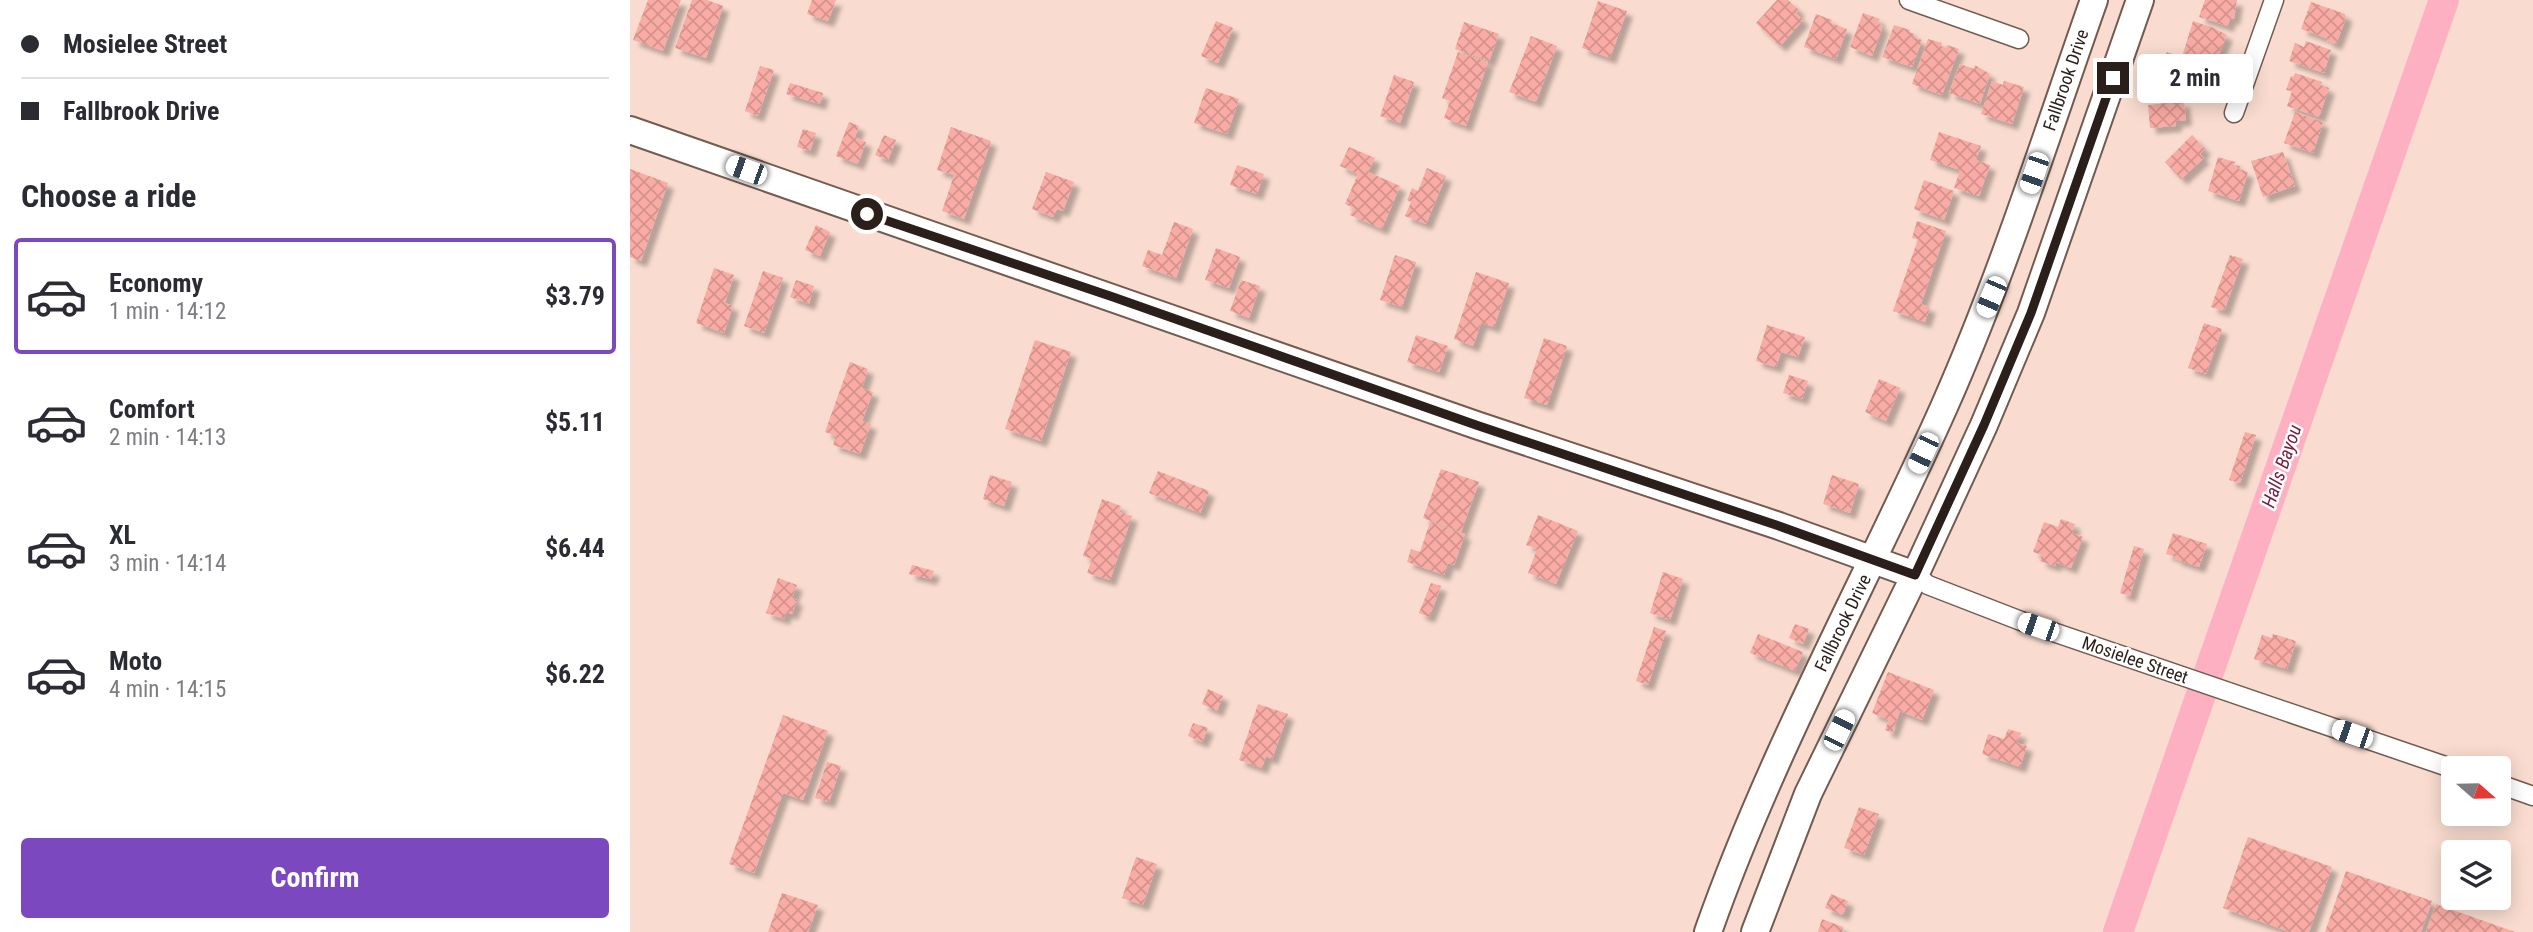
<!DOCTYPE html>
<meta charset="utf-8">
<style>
body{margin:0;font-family:"Roboto Condensed",sans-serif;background:#f2f2f3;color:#2b2b33;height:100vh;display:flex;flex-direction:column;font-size:26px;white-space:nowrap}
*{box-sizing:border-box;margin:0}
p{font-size:23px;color:#7c7c81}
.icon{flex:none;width:38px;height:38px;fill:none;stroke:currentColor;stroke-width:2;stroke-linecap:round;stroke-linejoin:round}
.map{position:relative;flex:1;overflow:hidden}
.drawer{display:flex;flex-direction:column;background:#fff;width:630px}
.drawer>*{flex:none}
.hud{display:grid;align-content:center;height:154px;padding:0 21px;background:#fff}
.needle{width:46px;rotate:110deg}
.tools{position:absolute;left:1811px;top:756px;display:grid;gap:14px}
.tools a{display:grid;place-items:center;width:70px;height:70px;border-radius:7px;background:#fff;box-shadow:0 4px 18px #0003;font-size:35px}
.end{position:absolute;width:32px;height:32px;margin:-16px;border:9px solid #2a1f1a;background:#fff;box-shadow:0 0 0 4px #fff}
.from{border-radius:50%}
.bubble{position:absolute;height:49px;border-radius:7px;background:#fff;box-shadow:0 4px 18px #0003;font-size:23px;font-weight:700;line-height:49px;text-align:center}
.car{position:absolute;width:21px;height:42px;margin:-21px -10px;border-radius:9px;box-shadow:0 0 5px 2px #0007;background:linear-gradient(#fff 24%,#345 0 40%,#fff 0 76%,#345 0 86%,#fff 0)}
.hud b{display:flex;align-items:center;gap:24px;height:66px;font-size:26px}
.hud b+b{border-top:2px solid #e1e1e2}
.hud i{width:18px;height:18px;background:#2b2b33}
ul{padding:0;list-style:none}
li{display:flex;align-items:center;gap:21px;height:116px;margin:0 14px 10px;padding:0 7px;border:4px solid transparent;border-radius:7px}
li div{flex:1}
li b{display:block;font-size:26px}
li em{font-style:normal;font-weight:700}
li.on{border-color:#7c48c0}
li>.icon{width:63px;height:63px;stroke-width:1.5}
h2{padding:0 21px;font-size:32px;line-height:84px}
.action{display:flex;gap:14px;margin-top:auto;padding:14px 21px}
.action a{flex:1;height:80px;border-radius:7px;background:#7c48c0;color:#fff;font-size:28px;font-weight:700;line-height:80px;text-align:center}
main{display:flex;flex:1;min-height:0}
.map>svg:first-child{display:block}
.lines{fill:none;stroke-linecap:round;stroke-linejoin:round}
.river{stroke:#feb0c3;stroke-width:30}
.building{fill:url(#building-cross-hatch);filter:url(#shadow)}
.street-casing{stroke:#735b50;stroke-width:21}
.secondary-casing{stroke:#735b50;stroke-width:30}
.street{stroke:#fff;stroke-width:18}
.secondary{stroke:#fff;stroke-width:26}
.route{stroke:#2a1f1a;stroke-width:9}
.labels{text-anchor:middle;stroke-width:5;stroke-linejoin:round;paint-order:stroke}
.street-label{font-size:18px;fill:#2a1f1a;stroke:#fff}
.water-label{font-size:19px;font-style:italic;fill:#78203f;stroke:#fff}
</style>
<main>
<section class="drawer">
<div class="hud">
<b><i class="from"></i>Mosielee Street</b>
<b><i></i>Fallbrook Drive</b>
</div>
<h2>Choose a ride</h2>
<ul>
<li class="on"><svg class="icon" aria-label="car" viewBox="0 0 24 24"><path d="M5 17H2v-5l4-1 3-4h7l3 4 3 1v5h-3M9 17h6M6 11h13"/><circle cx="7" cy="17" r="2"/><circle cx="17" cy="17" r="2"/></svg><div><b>Economy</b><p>1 min · 14:12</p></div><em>$3.79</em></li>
<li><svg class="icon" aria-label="car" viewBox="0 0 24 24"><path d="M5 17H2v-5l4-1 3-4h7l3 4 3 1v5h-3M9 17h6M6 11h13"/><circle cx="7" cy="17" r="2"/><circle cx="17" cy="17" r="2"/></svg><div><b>Comfort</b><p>2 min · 14:13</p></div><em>$5.11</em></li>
<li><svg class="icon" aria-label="car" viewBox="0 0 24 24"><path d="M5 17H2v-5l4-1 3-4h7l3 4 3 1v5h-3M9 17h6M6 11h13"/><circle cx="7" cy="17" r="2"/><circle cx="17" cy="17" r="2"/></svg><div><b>XL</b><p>3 min · 14:14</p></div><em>$6.44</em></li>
<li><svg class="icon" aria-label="car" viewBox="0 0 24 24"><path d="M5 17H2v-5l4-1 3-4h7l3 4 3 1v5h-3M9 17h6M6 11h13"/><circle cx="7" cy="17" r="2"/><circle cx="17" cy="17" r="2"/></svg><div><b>Moto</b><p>4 min · 14:15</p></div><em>$6.22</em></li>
</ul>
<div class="action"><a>Confirm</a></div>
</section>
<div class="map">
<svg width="1903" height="932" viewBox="0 0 1903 932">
<defs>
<pattern id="building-cross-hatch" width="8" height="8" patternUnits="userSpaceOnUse" patternTransform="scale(1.75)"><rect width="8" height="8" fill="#f9aba5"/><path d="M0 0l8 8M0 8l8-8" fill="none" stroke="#d6938d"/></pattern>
<filter id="shadow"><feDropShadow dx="6" dy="6" stdDeviation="2" flood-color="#0004"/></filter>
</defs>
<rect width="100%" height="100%" fill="#f9dccf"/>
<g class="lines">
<!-- river -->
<path class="river" d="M1488 932 1814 0"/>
</g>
<!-- building -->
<g class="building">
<path d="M18 0H51L33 51 3 40Z"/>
<path d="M62 0H77L93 6 76 58 45 48Z"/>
<path d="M182 0H206L198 21 177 14Z"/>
<path d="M1147 0H1158L1169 10 1166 13 1173 20 1150 46 1126 23Z"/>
<path d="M1575 0H1607L1604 19 1600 18 1598 26 1569 17Z"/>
<path d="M968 1 997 11 980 58 952 48Z"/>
<path d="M1681 2 1715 14 1716 18 1706 44 1697 41 1698 39 1671 29Z"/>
<path d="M1233 13 1250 19 1248 24 1253 26 1242 56 1220 47Z"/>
<path d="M1186 14 1202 20 1201 23 1217 29 1206 59 1174 47Z"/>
<path d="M586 21 603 28 588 63 571 56Z"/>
<path d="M1563 21 1584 28 1597 35 1584 66 1570 61 1564 78 1562 77 1560 84 1558 83 1555 92 1527 83 1537 52 1552 57Z"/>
<path d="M834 22 869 34 859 61 825 49Z"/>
<path d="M1264 25 1280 30 1279 32 1284 34 1283 37 1292 40 1282 67 1252 57Z"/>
<path d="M901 36 927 46 906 102 879 92Z"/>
<path d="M1298 39 1312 43 1311 46 1316 48 1317 45 1329 49 1312 95 1282 84Z"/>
<path d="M1676 41 1701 50 1694 73 1659 61 1665 43 1674 47Z"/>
<path d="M828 52 858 62 836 126 814 118 820 101 812 98Z"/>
<path d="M1330 64 1344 69 1345 65 1360 74 1350 104 1319 93Z"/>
<path d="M130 66 144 70 128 116 115 111Z"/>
<path d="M1665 73 1692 82 1691 85 1699 88 1689 117 1657 106 1662 91 1656 90 1661 76 1663 77Z"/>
<path d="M764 75 784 82 770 123 750 116Z"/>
<path d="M1362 81 1373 85 1374 81 1394 87 1382 124 1351 114Z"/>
<path d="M160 83 193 93 190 104 156 94Z"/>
<path d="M576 88 609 99 597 134 564 123Z"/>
<path d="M1554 101 1556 120 1546 121V126L1520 128 1518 105Z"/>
<path d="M1665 112 1693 122 1683 153 1654 143Z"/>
<path d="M219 122 229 126 225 137 236 142 228 164 206 156Z"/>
<path d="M321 127 361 141 334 219 312 211 324 175 307 170Z"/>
<path d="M173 129 186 133 180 151 167 147Z"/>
<path d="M1309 132 1351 146 1346 160 1360 165 1349 196 1324 188 1330 170 1300 160Z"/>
<path d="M254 135 266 140 258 160 245 155Z"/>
<path d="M1562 135 1575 149 1570 154 1574 158 1551 179 1535 162Z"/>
<path d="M719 147 745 158 738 172 770 186 752 229 720 215 724 208 715 204 728 174 710 166Z"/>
<path d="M1653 152 1665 186 1633 197 1621 161Z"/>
<path d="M1588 157 1605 162 1604 165 1610 166 1609 169 1618 172 1609 201 1578 191Z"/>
<path d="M607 165 634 174 627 194 600 185Z"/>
<path d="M797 168 816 176 796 224 775 216 781 202 777 200 782 188 788 191Z"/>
<path d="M0 169 38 183 11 261 0 257Z"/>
<path d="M416 172 444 182 433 211 427 209 423 217 402 209Z"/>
<path d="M1294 180 1324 191 1314 220 1284 209Z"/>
<path d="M1287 221 1316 231 1291 304 1300 307 1295 322 1263 311 1288 239 1282 238Z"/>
<path d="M544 222 563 229 546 278 512 266 518 250 532 255Z"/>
<path d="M186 225 200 232 190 256 175 250Z"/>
<path d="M586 248 610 257 599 288 575 280Z"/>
<path d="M765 255 786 262 772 307 750 300Z"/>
<path d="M1600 255 1613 259 1594 311 1581 307Z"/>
<path d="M84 268 104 275 95 303 103 306 94 333 66 323Z"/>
<path d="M133 271 153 278 134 333 114 326Z"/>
<path d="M846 272 879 283 864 327 851 323 843 346 824 339Z"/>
<path d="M166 280 184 286 179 304 160 297Z"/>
<path d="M611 280 630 286 619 318 600 311Z"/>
<path d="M1574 323 1592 329 1576 374 1558 368Z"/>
<path d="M1137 325 1175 337 1168 357 1151 352 1146 367 1126 361Z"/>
<path d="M786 335 818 346 809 372 777 362Z"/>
<path d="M914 338 937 346 917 405 894 398Z"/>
<path d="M405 340 441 352 411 441 375 429Z"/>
<path d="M220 362 238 369 232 388 243 392 232 421 241 424 230 454 203 445 206 436 195 432Z"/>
<path d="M1159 375 1178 381 1172 399 1153 393Z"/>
<path d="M1249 379 1270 388 1256 421 1235 412Z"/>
<path d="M1615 432 1626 435 1610 483 1599 480Z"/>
<path d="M811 469 849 482 831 532 793 518Z"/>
<path d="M528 471 579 491 570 513 519 493Z"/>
<path d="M360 475 382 482 374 506 353 499Z"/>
<path d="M1202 475 1229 484 1220 513 1193 504Z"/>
<path d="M472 499 491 506 489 512 502 516 480 580 457 573 462 559 453 556Z"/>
<path d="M908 515 948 531 926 584 898 573 907 549 896 545Z"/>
<path d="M1431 519 1445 524 1442 533 1453 537 1441 568 1426 562 1425 566 1410 561 1412 555 1403 552 1414 522 1428 527Z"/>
<path d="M800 522 835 534 824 565 818 563 814 575 777 562 781 549 790 552Z"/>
<path d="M1543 533 1577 544 1569 567 1545 559 1546 557 1536 554Z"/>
<path d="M1504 546 1514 549 1500 596 1490 593Z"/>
<path d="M282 565 304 571 301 579 279 574Z"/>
<path d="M1033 572 1053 579 1040 620 1020 613Z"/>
<path d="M148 578 167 585 162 598 167 600 162 614 156 612 154 619 136 613Z"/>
<path d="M801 583 811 586 799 617 789 613Z"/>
<path d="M1165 624 1179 629 1173 644 1159 638Z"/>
<path d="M1024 627 1036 631 1018 685 1006 681Z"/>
<path d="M1128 634 1173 652 1165 671 1120 653Z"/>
<path d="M1643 634 1666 641 1657 669 1624 659 1632 635 1642 638Z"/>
<path d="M1258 672 1304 690 1292 720 1270 711 1262 733 1255 730 1259 720 1242 713Z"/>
<path d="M578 689 593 696 587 711 572 704Z"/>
<path d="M628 704 658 714 642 759 636 756 632 768 609 760Z"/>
<path d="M153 715 198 731 173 800 153 793 124 873 99 864Z"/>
<path d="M563 723 578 728 572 742 558 736Z"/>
<path d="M1378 729 1391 733 1387 743 1397 746 1390 767 1352 754 1358 734 1374 739Z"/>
<path d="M197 762 211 766 199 802 185 798Z"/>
<path d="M1229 807 1249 814 1234 855 1214 848Z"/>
<path d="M1618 837 1702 867 1679 932H1660L1593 908Z"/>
<path d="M506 857 527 864 513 905 492 898Z"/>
<path d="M1716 871 1802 901 1791 932H1695Z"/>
<path d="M152 893 188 905 178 932H138Z"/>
<path d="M1201 894 1218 901 1213 915 1195 908Z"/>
<path d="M1806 904 1885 932H1796Z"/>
<path d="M1192 919 1213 927 1212 932H1188Z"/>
</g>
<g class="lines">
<!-- street casing -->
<g class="street-casing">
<g id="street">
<path d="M1279 0 1389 39"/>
<path d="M1604 113 1644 0"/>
<path d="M1285 575 1298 585 1391 621 1824 769"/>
<path d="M1869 784 1903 796"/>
</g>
</g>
<!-- secondary casing -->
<g class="secondary-casing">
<g id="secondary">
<path d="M0 130 846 425 1149 526 1285 575"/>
<path d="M1078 932C1142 750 1236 582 1314 407 1373 274 1416 136 1464 0"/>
<path d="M1125 932 1178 794 1285 575 1354 425 1401 313 1510 0"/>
</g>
</g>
<!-- street -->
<use href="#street" class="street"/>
<!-- secondary -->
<use href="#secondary" class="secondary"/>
</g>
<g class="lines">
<!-- route -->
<path class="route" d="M237 214 483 297 846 425 1149 526 1285 575 1354 425 1401 313 1483 78"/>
</g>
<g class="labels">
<!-- street labels -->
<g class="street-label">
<text transform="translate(1436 80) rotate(-71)" y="6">Fallbrook Drive</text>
<text transform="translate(1213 623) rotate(-64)" y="6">Fallbrook Drive</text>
<text transform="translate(1505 660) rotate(19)" y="6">Mosielee Street</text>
</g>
<!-- water labels -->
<g class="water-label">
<text transform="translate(1651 466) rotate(-71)" y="7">Halls Bayou</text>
</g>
</g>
</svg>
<div class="tools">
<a><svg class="needle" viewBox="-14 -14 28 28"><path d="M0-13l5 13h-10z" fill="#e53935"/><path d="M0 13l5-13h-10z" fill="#7c7c81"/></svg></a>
<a><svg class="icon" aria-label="layers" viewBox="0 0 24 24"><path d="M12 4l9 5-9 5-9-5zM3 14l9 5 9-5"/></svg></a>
</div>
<i class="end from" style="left:237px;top:214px"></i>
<i class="end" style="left:1483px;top:78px"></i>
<div class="bubble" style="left:1507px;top:54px;width:116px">2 min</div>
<i class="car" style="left:116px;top:170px;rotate:290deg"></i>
<i class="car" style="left:1404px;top:173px;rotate:199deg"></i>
<i class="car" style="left:1361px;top:297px;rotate:203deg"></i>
<i class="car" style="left:1293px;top:453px;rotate:205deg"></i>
<i class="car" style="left:1408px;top:627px;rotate:289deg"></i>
<i class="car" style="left:1209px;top:730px;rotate:26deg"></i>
<i class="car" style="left:1722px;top:734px;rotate:289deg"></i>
</div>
</main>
